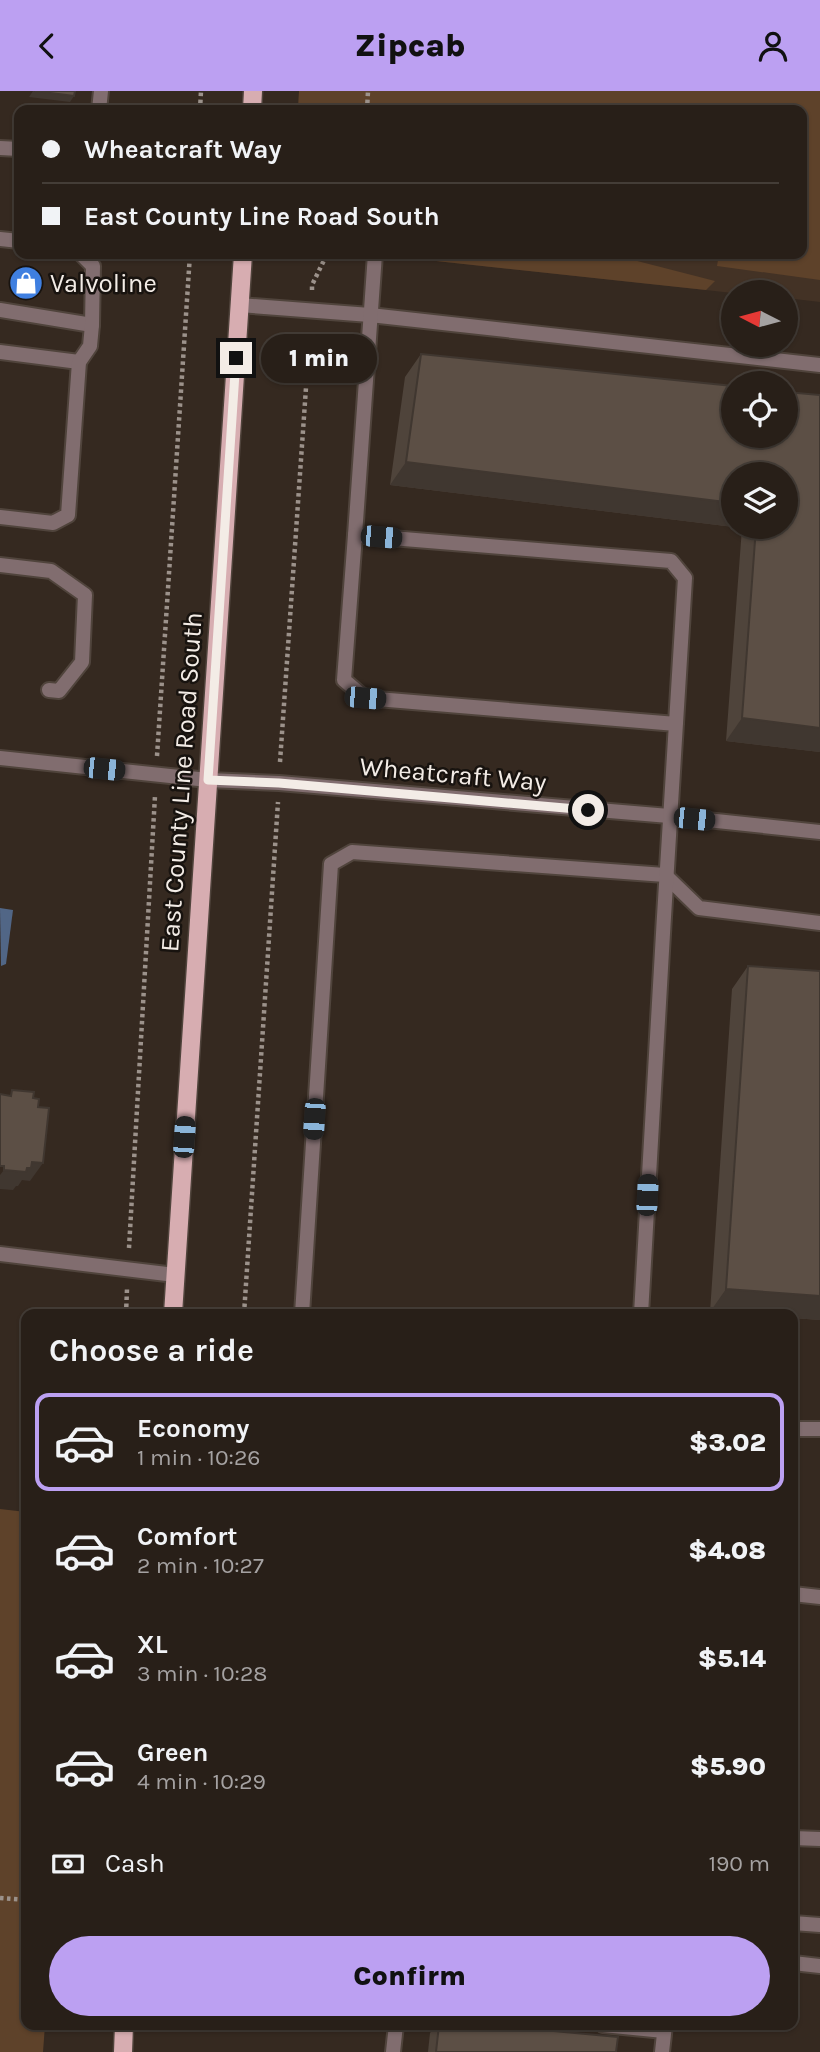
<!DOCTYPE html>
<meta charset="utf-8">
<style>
body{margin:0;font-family:Karla,sans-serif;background:#302721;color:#f1f3f6;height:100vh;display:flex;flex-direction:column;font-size:26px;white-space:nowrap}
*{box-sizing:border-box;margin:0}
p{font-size:23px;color:#a5a2a2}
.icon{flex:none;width:38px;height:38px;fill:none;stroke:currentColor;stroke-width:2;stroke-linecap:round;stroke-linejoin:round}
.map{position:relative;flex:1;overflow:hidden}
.side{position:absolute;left:21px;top:1218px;width:777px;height:721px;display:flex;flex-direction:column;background:#281f18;border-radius:14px;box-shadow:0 2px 5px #0004,0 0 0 2px #443d37}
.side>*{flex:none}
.banner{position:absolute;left:14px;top:14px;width:793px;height:154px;border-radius:14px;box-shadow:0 2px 5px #0004,0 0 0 2px #443d37;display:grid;align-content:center;height:154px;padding:0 28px;background:#281f18}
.needle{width:46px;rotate:276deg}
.buttons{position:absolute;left:721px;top:189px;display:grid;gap:14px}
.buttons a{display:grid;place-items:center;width:77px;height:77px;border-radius:50%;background:#281f18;box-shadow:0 2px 5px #0004,0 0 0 2px #443d37;font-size:35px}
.end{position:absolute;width:32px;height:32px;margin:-16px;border:9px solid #f3ece6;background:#111;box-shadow:0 0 0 4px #111}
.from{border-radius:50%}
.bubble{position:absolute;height:49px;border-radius:24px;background:#281f18;box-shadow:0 2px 5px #0004,0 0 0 2px #443d37;font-size:23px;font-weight:800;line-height:49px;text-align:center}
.car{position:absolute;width:21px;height:42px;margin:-21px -10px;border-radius:9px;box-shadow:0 0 5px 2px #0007;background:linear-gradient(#222 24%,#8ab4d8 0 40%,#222 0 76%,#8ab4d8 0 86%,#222 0)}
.banner b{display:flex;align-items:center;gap:24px;height:66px;font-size:26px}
.banner b+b{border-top:2px solid #443d37}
.banner i{width:18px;height:18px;background:#f1f3f6}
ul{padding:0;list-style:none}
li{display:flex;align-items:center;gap:21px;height:98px;margin:0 14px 10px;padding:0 14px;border:4px solid transparent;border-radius:14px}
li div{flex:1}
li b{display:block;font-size:26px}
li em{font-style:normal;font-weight:800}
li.on{border-color:#bca0f2}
li>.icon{width:63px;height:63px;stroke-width:1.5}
h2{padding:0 28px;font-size:32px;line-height:84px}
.pay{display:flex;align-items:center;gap:18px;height:77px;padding:0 28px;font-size:26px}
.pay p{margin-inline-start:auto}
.button{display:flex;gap:14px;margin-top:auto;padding:14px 28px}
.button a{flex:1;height:80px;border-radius:42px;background:#bca0f2;color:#111;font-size:28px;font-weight:800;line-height:80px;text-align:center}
header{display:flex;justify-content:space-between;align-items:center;height:91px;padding:0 28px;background:#bca0f2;color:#111;font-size:32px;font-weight:800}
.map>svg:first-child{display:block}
.built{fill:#433225}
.green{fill:#5e422a}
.water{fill:#516686}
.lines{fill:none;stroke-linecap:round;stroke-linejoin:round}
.service-casing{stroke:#50443c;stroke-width:18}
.primary-casing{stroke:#50443c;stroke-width:21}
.path{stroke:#9c928b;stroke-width:4.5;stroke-dasharray:3.5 3.5;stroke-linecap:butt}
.service{stroke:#816d6f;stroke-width:14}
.primary{stroke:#d7adb1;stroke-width:18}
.wall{fill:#4f443b;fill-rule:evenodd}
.shaded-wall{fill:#403730}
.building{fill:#5c4f45;stroke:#403730;stroke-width:2}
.route{stroke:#f3ece6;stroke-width:9}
.labels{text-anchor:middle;stroke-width:5;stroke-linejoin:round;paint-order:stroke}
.poi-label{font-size:26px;fill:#f3ece6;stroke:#18130f;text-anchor:start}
.street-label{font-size:26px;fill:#f3ece6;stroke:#18130f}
</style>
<header><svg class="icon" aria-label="back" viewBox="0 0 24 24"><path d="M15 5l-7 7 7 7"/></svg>Zipcab<svg class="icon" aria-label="person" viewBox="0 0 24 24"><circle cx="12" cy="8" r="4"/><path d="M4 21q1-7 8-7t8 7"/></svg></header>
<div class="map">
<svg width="820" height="1961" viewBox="0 0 820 1961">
<rect width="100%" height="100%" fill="#352920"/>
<!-- built -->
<path class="built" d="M299 0H820V211L786 207V201L733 202 371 163H802V19H298Z"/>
<!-- green -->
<g class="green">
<path d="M299 0H820V189L717 175 719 163H802V19H298Z"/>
<path d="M371 163H610L715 190 706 199Z"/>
<path d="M0 1418 26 1421V1934H45L43 1961H0Z"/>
</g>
<!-- water -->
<path class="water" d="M0 817 13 819 6 873 1 875Z"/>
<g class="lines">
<!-- service casing -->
<g class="service-casing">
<g id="service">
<path d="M99 19 101 0"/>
<path d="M0 57 19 58"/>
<path d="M0 148 19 150"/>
<path d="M239 214 370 224 820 274"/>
<path d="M0 219 92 234"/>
<path d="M0 261 79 271"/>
<path d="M0 426 53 432 68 424 79 271 90 255 92 234 93 175 81 163"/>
<path d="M355 444 375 163"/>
<path d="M0 474 51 480 85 504 82 571 59 600 49 599"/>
<path d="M0 667 208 689 279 692 669 725 820 741"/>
<path d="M0 1163 175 1184"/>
<path d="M302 1223 331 773 352 761 665 784 699 817 820 832"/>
<path d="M641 1223C655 978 669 732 685 487L671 470 355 444 344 589 365 607 676 633"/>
<path d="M793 1338H820"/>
<path d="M793 1503 820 1506"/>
<path d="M793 1747 820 1748"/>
<path d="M793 1832 820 1834"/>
<path d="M793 1872 820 1875"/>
<path d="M603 1934 664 1940"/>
<path d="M393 1961 396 1934"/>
<path d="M662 1961 665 1934"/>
</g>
</g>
<!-- primary casing -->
<g class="primary-casing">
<g id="primary">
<path d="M252 19 253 0"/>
<path d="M173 1223 243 163"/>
<path d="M123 1961 124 1934"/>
</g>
</g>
<!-- path -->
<g class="path">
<path d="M200 19 201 0"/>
<path d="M367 19 368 0"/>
<path d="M312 199V194L327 163"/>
<path d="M157 665 190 163"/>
<path d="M280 671 310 239"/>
<path d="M129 1157 155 705"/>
<path d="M126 1223 127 1198"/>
<path d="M244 1223 278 711"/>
<path d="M0 1807 26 1809"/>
</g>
<!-- service -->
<use href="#service" class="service"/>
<!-- primary -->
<use href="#primary" class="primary"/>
</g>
<!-- wall -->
<g class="wall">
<path d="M421 263 786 345 820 661 726 650 742 437 390 394 405 286ZM786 383V436H733Z"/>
<path d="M748 875 820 1229 793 1227V1223H741L710 1221 732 898Z"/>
<path d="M436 1934H489L616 1961H428L430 1942Z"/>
</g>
<!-- shaded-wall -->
<g class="shaded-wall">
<path d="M33 0 74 5 70 11 29 6Z"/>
<path d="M406 371 733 412V436H743L742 437 390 394Z"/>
<path d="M742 627 820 637V661L726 650Z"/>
<path d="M32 1071 43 1072 30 1090 22 1089 18 1095H16L13 1099 0 1098V1084L4 1079Z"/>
<path d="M726 1198 820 1205V1229L793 1227V1223H741L710 1221Z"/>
</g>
<!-- building -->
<g class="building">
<path d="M35 0H75L74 5Z"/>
<path d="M421 263 733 295V345H786V301L820 304V637L742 627 756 436H786V383H733V412L406 371Z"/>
<path d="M748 875 820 880V1205L726 1198Z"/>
<path d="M12 999 34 1001 33 1007 39 1008 38 1016 49 1017 43 1072 32 1071 31 1077H27L26 1081 4 1079V1075H0V1003L11 1005Z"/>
<path d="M439 1934H489L618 1946 616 1961H436Z"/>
</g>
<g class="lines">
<!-- route -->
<path class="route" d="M236 267 208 689 279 692 588 719"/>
</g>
<!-- icons -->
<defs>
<g id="shop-disc" transform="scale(1.75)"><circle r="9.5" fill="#3f7fe0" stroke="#18130f"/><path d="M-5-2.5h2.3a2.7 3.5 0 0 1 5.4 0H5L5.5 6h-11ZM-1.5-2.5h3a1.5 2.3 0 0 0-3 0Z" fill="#fff"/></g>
</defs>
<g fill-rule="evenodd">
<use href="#shop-disc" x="26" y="192"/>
</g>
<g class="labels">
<!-- poi labels -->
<g class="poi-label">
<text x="50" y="201">Valvoline</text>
</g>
<!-- street labels -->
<g class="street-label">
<text transform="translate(453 683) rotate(5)" y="9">Wheatcraft Way</text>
<text transform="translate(181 691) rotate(-86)" y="9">East County Line Road South</text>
</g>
</g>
</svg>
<div class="buttons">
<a><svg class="needle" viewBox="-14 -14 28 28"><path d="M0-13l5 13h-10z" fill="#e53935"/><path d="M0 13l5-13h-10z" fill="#a5a2a2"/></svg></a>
<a><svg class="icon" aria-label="locate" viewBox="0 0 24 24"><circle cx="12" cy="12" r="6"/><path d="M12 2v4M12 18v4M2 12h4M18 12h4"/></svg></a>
<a><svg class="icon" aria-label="layers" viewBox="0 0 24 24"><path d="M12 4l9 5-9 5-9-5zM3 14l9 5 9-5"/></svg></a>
</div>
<i class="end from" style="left:588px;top:719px"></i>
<i class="end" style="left:236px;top:267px"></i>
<div class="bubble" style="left:261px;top:243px;width:116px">1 min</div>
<i class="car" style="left:381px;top:446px;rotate:95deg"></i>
<i class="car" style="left:365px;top:607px;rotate:95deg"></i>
<i class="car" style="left:104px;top:678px;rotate:96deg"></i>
<i class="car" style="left:694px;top:728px;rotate:96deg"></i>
<i class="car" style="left:314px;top:1028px;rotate:184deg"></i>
<i class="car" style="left:184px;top:1046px;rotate:4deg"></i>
<i class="car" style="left:647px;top:1104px;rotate:3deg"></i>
<div class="banner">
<b><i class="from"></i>Wheatcraft Way</b>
<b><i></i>East County Line Road South</b>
</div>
<section class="side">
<h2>Choose a ride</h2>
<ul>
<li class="on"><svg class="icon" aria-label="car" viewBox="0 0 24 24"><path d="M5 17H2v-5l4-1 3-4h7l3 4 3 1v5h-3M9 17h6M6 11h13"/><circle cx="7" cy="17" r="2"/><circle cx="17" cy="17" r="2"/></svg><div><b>Economy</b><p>1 min · 10:26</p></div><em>$3.02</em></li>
<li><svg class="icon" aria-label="car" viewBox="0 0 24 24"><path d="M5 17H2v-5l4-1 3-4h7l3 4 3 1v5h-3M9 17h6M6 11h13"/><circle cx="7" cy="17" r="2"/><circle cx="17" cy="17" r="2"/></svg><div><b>Comfort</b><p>2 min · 10:27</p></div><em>$4.08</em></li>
<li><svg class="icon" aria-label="car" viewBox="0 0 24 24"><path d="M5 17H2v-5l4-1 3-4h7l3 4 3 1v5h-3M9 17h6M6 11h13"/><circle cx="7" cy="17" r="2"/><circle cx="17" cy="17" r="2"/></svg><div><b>XL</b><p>3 min · 10:28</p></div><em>$5.14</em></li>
<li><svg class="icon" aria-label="car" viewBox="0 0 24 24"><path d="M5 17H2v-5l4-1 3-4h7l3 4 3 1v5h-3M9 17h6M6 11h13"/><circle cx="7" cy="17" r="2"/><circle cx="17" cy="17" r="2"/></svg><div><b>Green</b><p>4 min · 10:29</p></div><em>$5.90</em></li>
</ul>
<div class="pay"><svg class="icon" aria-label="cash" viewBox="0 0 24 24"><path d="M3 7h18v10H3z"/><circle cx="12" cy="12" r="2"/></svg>Cash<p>190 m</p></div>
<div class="button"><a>Confirm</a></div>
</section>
</div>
